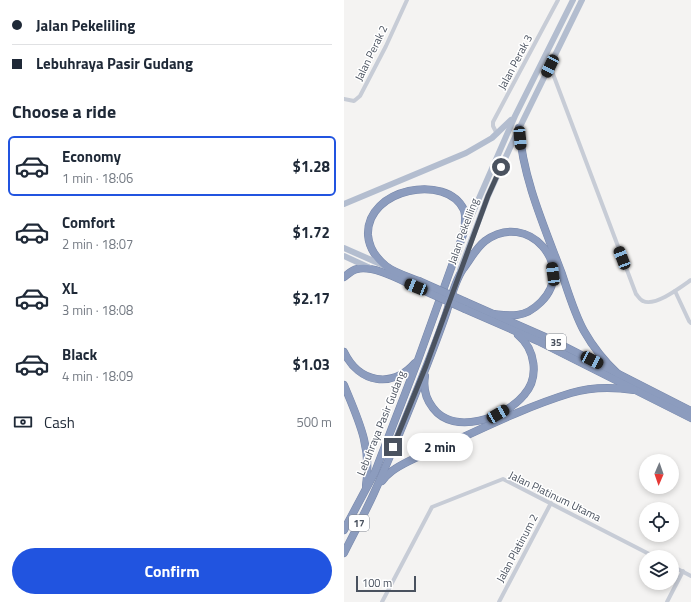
<!DOCTYPE html>
<meta charset="utf-8">
<style>
body{margin:0;font-family:"Titillium Web",sans-serif;background:#f6f6f7;color:#1f2937;height:100vh;display:flex;flex-direction:column;font-size:15px;white-space:nowrap}
*{box-sizing:border-box;margin:0}
p{font-size:13px;color:#747a83}
.icon{flex:none;width:22px;height:22px;fill:none;stroke:currentColor;stroke-width:2;stroke-linecap:round;stroke-linejoin:round}
.map{position:relative;flex:1;overflow:hidden}
.panel{display:flex;flex-direction:column;background:#fff;width:344px}
.panel>*{flex:none}
.top-card{display:grid;align-content:center;height:88px;padding:0 12px;background:#fff}
.needle{width:26px;rotate:182deg}
.controls{position:absolute;left:295px;top:454px;display:grid;gap:8px}
.controls a{display:grid;place-items:center;width:40px;height:40px;border-radius:50%;background:#fff;box-shadow:0 2px 6px #0003;font-size:20px}
.scale{position:absolute;left:12px;bottom:10px;width:60px;box-sizing:border-box;padding-left:4px;border:2px solid #4a525f;border-top:0;font-size:11px;line-height:14px;white-space:nowrap;color:#4a525f;-webkit-text-stroke:3px #fff;paint-order:stroke}
.end{position:absolute;width:18px;height:18px;margin:-9px;border:5px solid #4a525f;background:#fff;box-shadow:0 0 0 2px #fff}
.from{border-radius:50%}
.bubble{position:absolute;height:28px;border-radius:14px;background:#fff;box-shadow:0 2px 6px #0003;font-size:13px;font-weight:700;line-height:28px;text-align:center}
.car{position:absolute;width:12px;height:24px;margin:-12px -6px;border-radius:5px;box-shadow:0 0 3px 1px #0007;background:linear-gradient(#222 24%,#8ab4d8 0 40%,#222 0 76%,#8ab4d8 0 86%,#222 0)}
.top-card b{display:flex;align-items:center;gap:14px;height:38px;font-size:15px}
.top-card b+b{border-top:1px solid #e0e1e3}
.top-card i{width:10px;height:10px;background:#1f2937}
ul{padding:0;list-style:none}
li{display:flex;align-items:center;gap:12px;height:60px;margin:0 8px 6px;padding:0 4px;border:2px solid transparent;border-radius:6px}
li div{flex:1}
li b{display:block;font-size:15px}
li em{font-style:normal;font-weight:700}
li.on{border-color:#2154e0}
li>.icon{width:36px;height:36px;stroke-width:1.5}
h2{padding:0 12px;font-size:18px;line-height:48px}
.pay{display:flex;align-items:center;gap:10px;height:44px;padding:0 12px;font-size:15px}
.pay p{margin-inline-start:auto}
.cta{display:flex;gap:8px;margin-top:auto;padding:8px 12px}
.cta a{flex:1;height:46px;border-radius:24px;background:#2154e0;color:#fff;font-size:16px;font-weight:700;line-height:46px;text-align:center}
main{display:flex;flex:1;min-height:0}
.map>svg:first-child{display:block}
.lines{fill:none;stroke-linecap:round;stroke-linejoin:round}
.highway-casing{stroke:#7787aa;stroke-width:8}
.street{stroke:#c7ccd6;stroke-width:4}
.primary{stroke:#b3bdcf;stroke-width:6}
.highway{stroke:#8c9cbe;stroke-width:7}
.highway-bridge-casing{stroke:#7787aa;stroke-width:8;stroke-linecap:butt}
.highway-bridge{stroke:#8c9cbe;stroke-width:7}
.route{stroke:#4a525f;stroke-width:5}
.labels{text-anchor:middle;stroke-width:3;stroke-linejoin:round;paint-order:stroke}
.shield{fill:#fff;stroke:#80868f;stroke-width:1}
.shield-label{font-size:10px;font-weight:bold;fill:#4a525f}
.street-label{font-size:11px;fill:#4a525f;stroke:#fff}
</style>
<main>
<section class="panel">
<div class="top-card">
<b><i class="from"></i>Jalan Pekeliling</b>
<b><i></i>Lebuhraya Pasir Gudang</b>
</div>
<h2>Choose a ride</h2>
<ul>
<li class="on"><svg class="icon" aria-label="car" viewBox="0 0 24 24"><path d="M5 17H2v-5l4-1 3-4h7l3 4 3 1v5h-3M9 17h6M6 11h13"/><circle cx="7" cy="17" r="2"/><circle cx="17" cy="17" r="2"/></svg><div><b>Economy</b><p>1 min · 18:06</p></div><em>$1.28</em></li>
<li><svg class="icon" aria-label="car" viewBox="0 0 24 24"><path d="M5 17H2v-5l4-1 3-4h7l3 4 3 1v5h-3M9 17h6M6 11h13"/><circle cx="7" cy="17" r="2"/><circle cx="17" cy="17" r="2"/></svg><div><b>Comfort</b><p>2 min · 18:07</p></div><em>$1.72</em></li>
<li><svg class="icon" aria-label="car" viewBox="0 0 24 24"><path d="M5 17H2v-5l4-1 3-4h7l3 4 3 1v5h-3M9 17h6M6 11h13"/><circle cx="7" cy="17" r="2"/><circle cx="17" cy="17" r="2"/></svg><div><b>XL</b><p>3 min · 18:08</p></div><em>$2.17</em></li>
<li><svg class="icon" aria-label="car" viewBox="0 0 24 24"><path d="M5 17H2v-5l4-1 3-4h7l3 4 3 1v5h-3M9 17h6M6 11h13"/><circle cx="7" cy="17" r="2"/><circle cx="17" cy="17" r="2"/></svg><div><b>Black</b><p>4 min · 18:09</p></div><em>$1.03</em></li>
</ul>
<div class="pay"><svg class="icon" aria-label="cash" viewBox="0 0 24 24"><path d="M3 7h18v10H3z"/><circle cx="12" cy="12" r="2"/></svg>Cash<p>500 m</p></div>
<div class="cta"><a>Confirm</a></div>
</section>
<div class="map">
<svg width="347" height="602" viewBox="0 0 347 602">
<rect width="100%" height="100%" fill="#f4f3f2"/>
<g class="lines">
<!-- highway casing -->
<g class="highway-casing">
<g id="highway">
<path d="M175 128C179 179 200 226 218 274 224 292 231 315 240 331 249 347 260 361 274 374"/>
<path d="M0 277C4 274 8 270 13 269 30 265 56 280 72 287"/>
<path d="M122 302 208 340 347 411"/>
<path d="M121 309 194 341 347 418"/>
<path d="M0 352C15 383 48 389 71 363"/>
<path d="M81 376C79 388 81 398 89 408 110 436 161 418 180 395 196 377 191 349 174 335"/>
<path d="M0 385C14 419 28 447 22 485"/>
<path d="M38 481C41 477 44 474 48 471 63 460 83 453 100 446 141 427 184 406 227 393 247 387 269 387 290 390"/>
<path d="M0 530 31 472 74 360 120 232C121 225 122 217 120 210 103 173 22 188 24 235 25 248 32 258 42 266 51 273 65 277 75 281"/>
<path d="M0 553C10 533 21 513 30 493 49 451 66 408 83 365 90 347 97 329 103 311 107 297 111 281 119 269 126 260 132 248 141 241 184 209 233 267 197 302 190 309 183 314 173 315 165 316 158 315 149 314"/>
</g>
</g>
<!-- street -->
<g class="street">
<path d="M206 66 292 294C294 296 296 300 299 301 311 307 337 287 347 280"/>
<path d="M0 99 10 101 16 96 42 46 63 0"/>
<path d="M153 134 149 126V122L214 0"/>
<path d="M331 291 345 321 347 323"/>
<path d="M328 566 347 576"/>
<path d="M38 602 88 507 159 479 311 557"/>
<path d="M155 602 207 503"/>
<path d="M323 602 339 571"/>
</g>
<!-- primary -->
<g class="primary">
<path d="M0 204 122 153 148 138 167 120"/>
<path d="M122 228 171 116 229 0"/>
<path d="M0 248 41 266"/>
<path d="M0 256 26 268"/>
<path d="M116 270 144 196 170 139 238 0"/>
</g>
<!-- highway -->
<use href="#highway" class="highway"/>
<!-- highway-bridge casing -->
<g class="highway-bridge-casing">
<g id="highway-bridge">
<path d="M75 281 122 302"/>
<path d="M72 287 121 309"/>
</g>
</g>
<!-- highway-bridge -->
<use href="#highway-bridge" class="highway-bridge"/>
</g>
<g class="lines">
<!-- route -->
<path class="route" d="M49 447 82 366 144 196 157 167"/>
</g>
<g class="labels">
<!-- shield labels -->
<g class="shield">
<rect x="202" y="334" width="20" height="16" rx="3"/>
<rect x="5" y="515" width="20" height="16" rx="3"/>
</g>
<g class="shield-label">
<text x="212" y="346">35</text>
<text x="15" y="527">17</text>
</g>
<!-- street labels -->
<g class="street-label">
<text transform="translate(27 53) rotate(-64)" y="4">Jalan Perak 2</text>
<text transform="translate(171 62) rotate(-62)" y="4">Jalan Perak 3</text>
<text transform="translate(119 231) rotate(-70)" y="4">Jalan Pekeliling</text>
<text transform="translate(37 423) rotate(-68)" y="4">Lebuhraya Pasir Gudang</text>
<text transform="translate(211 496) rotate(26)" y="4">Jalan Platinum Utama</text>
<text transform="translate(173 548) rotate(-62)" y="4">Jalan Platinum 2</text>
</g>
</g>
</svg>
<div class="controls">
<a><svg class="needle" viewBox="-14 -14 28 28"><path d="M0-13l5 13h-10z" fill="#e53935"/><path d="M0 13l5-13h-10z" fill="#747a83"/></svg></a>
<a><svg class="icon" aria-label="locate" viewBox="0 0 24 24"><circle cx="12" cy="12" r="6"/><path d="M12 2v4M12 18v4M2 12h4M18 12h4"/></svg></a>
<a><svg class="icon" aria-label="layers" viewBox="0 0 24 24"><path d="M12 4l9 5-9 5-9-5zM3 14l9 5 9-5"/></svg></a>
</div>
<div class="scale">100 m</div>
<i class="end from" style="left:157px;top:167px"></i>
<i class="end" style="left:49px;top:447px"></i>
<div class="bubble" style="left:63px;top:433px;width:66px">2 min</div>
<i class="car" style="left:206px;top:66px;rotate:206deg"></i>
<i class="car" style="left:176px;top:138px;rotate:175deg"></i>
<i class="car" style="left:278px;top:258px;rotate:339deg"></i>
<i class="car" style="left:209px;top:274px;rotate:353deg"></i>
<i class="car" style="left:72px;top:287px;rotate:292deg"></i>
<i class="car" style="left:248px;top:360px;rotate:117deg"></i>
<i class="car" style="left:154px;top:414px;rotate:60deg"></i>
</div>
</main>
